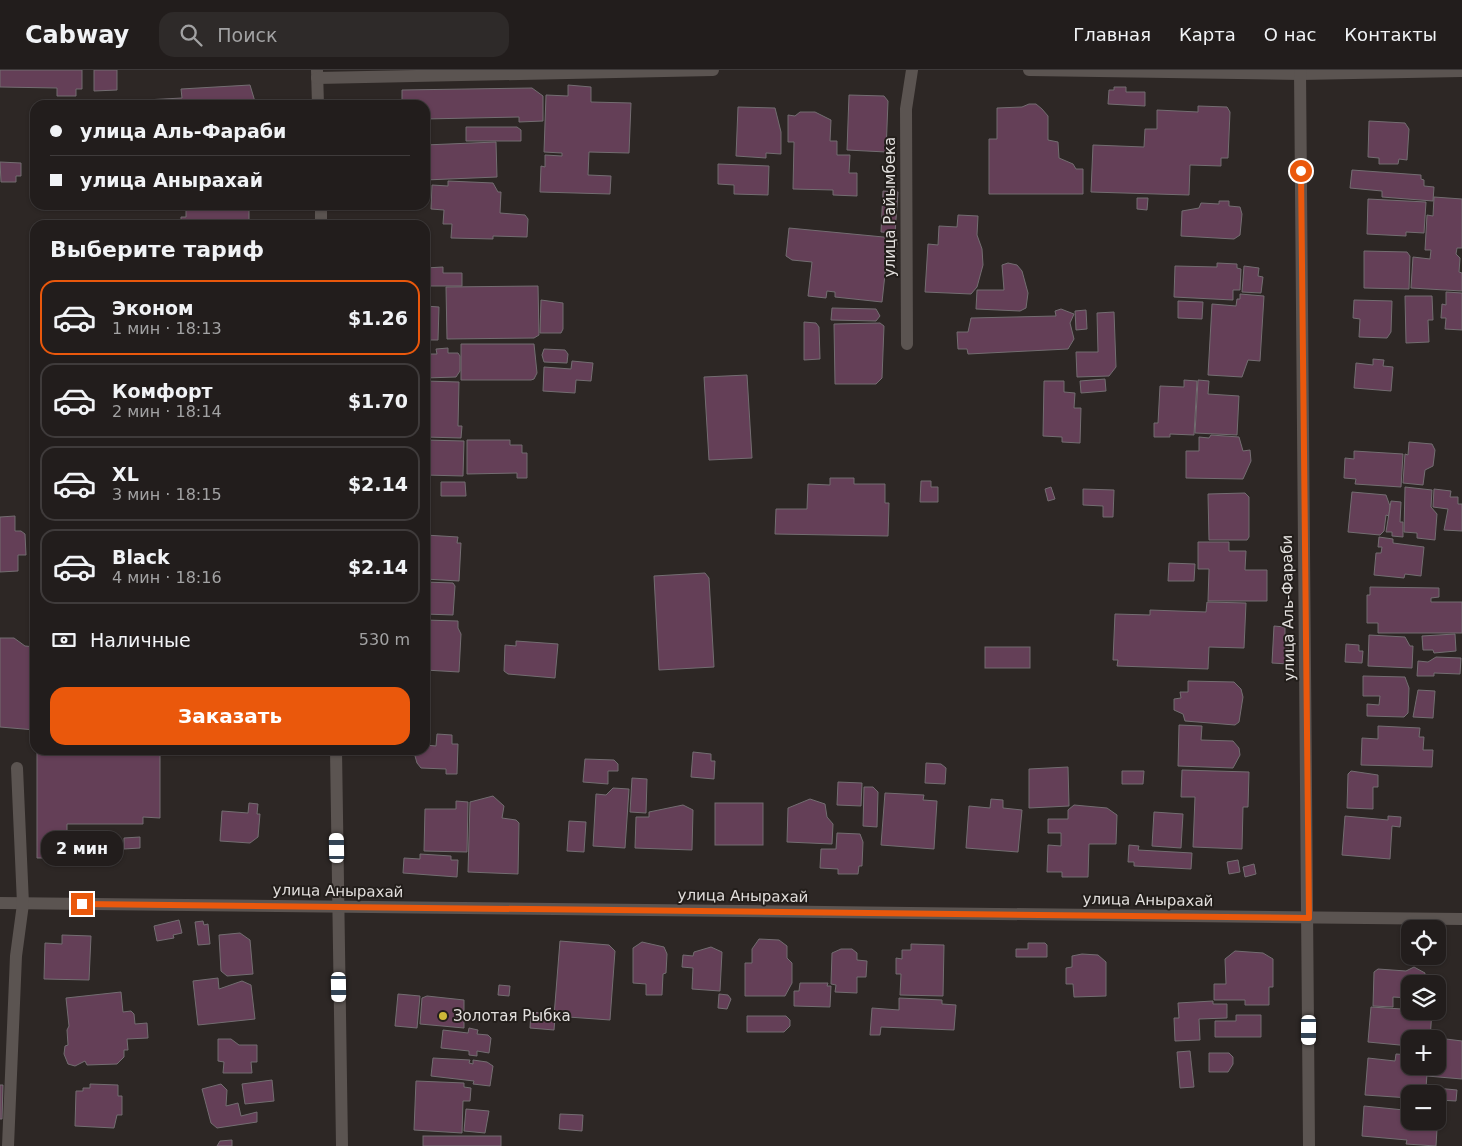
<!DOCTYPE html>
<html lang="ru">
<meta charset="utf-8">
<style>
body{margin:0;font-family:"DejaVu Sans",sans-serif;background:#2e2a29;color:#f1f3f6;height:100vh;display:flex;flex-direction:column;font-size:19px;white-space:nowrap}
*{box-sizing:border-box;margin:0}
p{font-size:16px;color:#a2a2a3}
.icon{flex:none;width:28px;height:28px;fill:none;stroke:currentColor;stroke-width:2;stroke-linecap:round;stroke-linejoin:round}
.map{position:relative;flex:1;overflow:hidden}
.details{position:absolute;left:30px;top:150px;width:400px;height:535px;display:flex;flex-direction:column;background:#221d1c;border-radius:15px;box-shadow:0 1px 4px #0004,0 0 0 1px #3f3b3b}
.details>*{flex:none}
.top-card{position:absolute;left:30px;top:30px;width:400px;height:110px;border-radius:15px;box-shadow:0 1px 4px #0004,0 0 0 1px #3f3b3b;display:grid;align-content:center;height:110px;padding:0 20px;background:#221d1c}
.fabs{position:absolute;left:1401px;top:850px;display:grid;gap:10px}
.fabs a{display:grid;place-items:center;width:45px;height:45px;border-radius:10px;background:#221d1c;box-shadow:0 1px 4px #0004,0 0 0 1px #3f3b3b;font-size:25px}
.end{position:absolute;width:22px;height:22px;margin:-11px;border:6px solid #ea580c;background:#fff;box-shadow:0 0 0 2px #fff}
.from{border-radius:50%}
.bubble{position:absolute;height:35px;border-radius:15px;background:#221d1c;box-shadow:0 1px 4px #0004,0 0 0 1px #3f3b3b;font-size:16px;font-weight:700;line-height:35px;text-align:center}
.car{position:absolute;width:15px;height:30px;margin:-15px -8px;border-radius:6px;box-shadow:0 0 4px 1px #0007;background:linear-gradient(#fff 24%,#345 0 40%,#fff 0 76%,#345 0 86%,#fff 0)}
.top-card b{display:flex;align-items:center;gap:18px;height:48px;font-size:19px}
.top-card b+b{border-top:1px solid #3f3b3b}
.top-card i{width:12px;height:12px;background:#f1f3f6}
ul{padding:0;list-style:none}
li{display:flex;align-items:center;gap:15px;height:75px;margin:0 10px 8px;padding:0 10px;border:2px solid #3f3b3b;border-radius:15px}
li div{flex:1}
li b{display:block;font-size:19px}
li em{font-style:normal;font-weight:700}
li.active{border-color:#ea580c}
li>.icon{width:45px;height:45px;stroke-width:1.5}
h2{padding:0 20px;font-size:22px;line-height:60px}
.pay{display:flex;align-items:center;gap:12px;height:55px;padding:0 20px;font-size:19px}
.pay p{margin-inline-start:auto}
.action{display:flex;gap:10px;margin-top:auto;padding:10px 20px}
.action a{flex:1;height:58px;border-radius:15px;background:#ea580c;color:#fff;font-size:20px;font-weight:700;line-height:58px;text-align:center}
header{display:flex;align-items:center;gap:30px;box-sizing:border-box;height:70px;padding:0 25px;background:#221d1c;border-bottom:1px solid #3f3b3b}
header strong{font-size:24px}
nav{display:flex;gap:28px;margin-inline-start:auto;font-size:18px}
.search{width:350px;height:45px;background:#2e2a29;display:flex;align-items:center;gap:12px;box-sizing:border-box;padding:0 18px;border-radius:15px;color:#a2a2a3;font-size:19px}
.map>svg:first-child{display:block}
.building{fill:#643f57;stroke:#736d71}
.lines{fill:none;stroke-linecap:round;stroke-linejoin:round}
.minor{stroke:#5b5451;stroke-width:12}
.route{stroke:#ea580c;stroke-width:6}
.poi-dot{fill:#ccb938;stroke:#231e1b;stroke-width:2}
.labels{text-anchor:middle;stroke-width:4;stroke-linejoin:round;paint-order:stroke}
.street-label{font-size:15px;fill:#e2dfdd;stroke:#231e1b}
.poi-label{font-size:15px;fill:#e2dfdd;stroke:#231e1b;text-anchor:start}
</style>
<header>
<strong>Cabway</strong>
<div class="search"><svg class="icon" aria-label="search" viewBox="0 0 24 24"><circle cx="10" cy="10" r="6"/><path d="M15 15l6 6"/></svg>Поиск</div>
<nav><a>Главная</a><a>Карта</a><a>О нас</a><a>Контакты</a></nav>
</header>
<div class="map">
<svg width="1462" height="1076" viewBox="0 0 1462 1076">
<rect width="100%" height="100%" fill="#2d2725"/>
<!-- building -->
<g class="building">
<path d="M0 0H82V19H76V26H57V18L0 17Z"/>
<path d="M94 0H117V20L94 21Z"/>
<path d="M250 15 256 35H145V30L182 28 181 19Z"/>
<path d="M568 15 591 17V32L631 33 629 83 589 82 588 105 611 106 610 124 540 122 541 96 545 97V85L562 86V83L544 82 546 25 568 26Z"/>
<path d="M1114 17H1126V22H1145V36L1108 34 1109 20H1114Z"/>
<path d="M532 18 543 26V51L519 52V47L425 49V35H402V20Z"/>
<path d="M849 25 884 26 888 31 886 82 847 80Z"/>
<path d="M1029 34H1036L1042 39 1048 46V70L1058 72 1059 88 1073 94 1076 99H1083V124H989V69H997V38L1022 37Z"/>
<path d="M1198 36 1227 37 1230 42 1228 88H1221V96L1190 95 1189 125 1091 122 1093 75 1144 77 1145 59H1157V40L1198 42Z"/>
<path d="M738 37 775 38 781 62V84L766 83V88L736 86Z"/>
<path d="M800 42H815L831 50 830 71H837V85H850L849 103H857V126L833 125V120L793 119 794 72H788V45L795 46Z"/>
<path d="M1369 51 1405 53 1409 59 1407 90 1399 89 1398 94H1379V88L1368 87Z"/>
<path d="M466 57H517L521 60V71H466Z"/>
<path d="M496 72 497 107 425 110V75Z"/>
<path d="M0 92 21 93V106H16V112H1Z"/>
<path d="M718 94 769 96 768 125 734 124V115L718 114Z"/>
<path d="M1352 100 1421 105V109L1424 110V116L1434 117 1433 131 1382 127V121L1350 118Z"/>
<path d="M448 111 493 113 498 122H501L500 143 525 145 528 149 527 167 493 166V169L451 168 452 154H443L444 140 431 139 432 115 448 116Z"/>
<path d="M883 121 898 122 895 163 881 162Z"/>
<path d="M1434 127 1462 129V178H1457L1456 184 1460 188 1459 202 1462 203V221L1411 218 1413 187 1430 189 1431 180H1425L1427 145 1433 146Z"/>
<path d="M1137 128H1148L1147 140 1137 139Z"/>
<path d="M1368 129 1426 132 1424 163 1406 162V166L1367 164Z"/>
<path d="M1219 131H1229V136L1240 137 1242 144 1240 165 1234 169 1181 166 1182 141 1199 138 1201 133 1219 134Z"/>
<path d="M198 135H249V155H181V147H186V139H198Z"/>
<path d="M958 145 978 146 977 165 982 179 983 195 977 217 971 224 925 222 928 174 938 175 939 156 957 157Z"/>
<path d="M789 158 894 168V172H897L895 190 890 196 886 195 882 232 835 227V222L827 221 826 228 808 226 812 192 792 190 786 186Z"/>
<path d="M1364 181 1407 182 1410 186 1409 219 1364 218Z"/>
<path d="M1008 193 1017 195 1022 201 1028 223 1026 238 1020 241 976 239 977 220H1004L1002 195Z"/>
<path d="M1217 193 1237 194V198L1241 199 1240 220H1233V230L1174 227 1175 196 1217 197Z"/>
<path d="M1244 196 1259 198 1258 206 1263 207 1261 223 1242 222Z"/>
<path d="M443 197V203H462V216H425V198Z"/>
<path d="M538 216 539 265 534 268 447 269 446 217Z"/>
<path d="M1446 222 1462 223V260L1445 259 1446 248H1441L1442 234 1446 235Z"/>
<path d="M1240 224 1264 226 1260 291 1248 290 1242 307 1208 305 1212 234 1236 236 1237 229H1240Z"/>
<path d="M1405 226H1432L1433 250H1428L1429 272 1406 273Z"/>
<path d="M541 230 563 233V259L561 263H540Z"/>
<path d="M1354 230 1392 231 1391 262 1387 268 1359 267 1360 249 1353 248Z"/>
<path d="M1178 231 1203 232 1202 249 1178 248Z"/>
<path d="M425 236 439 237 438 270H425Z"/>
<path d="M832 238 876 239 880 246 876 251 831 250Z"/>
<path d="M1061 239 1074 244 1070 253 1074 269 1068 279 968 284 967 279H958L957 262H968L971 248 1056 246 1055 241Z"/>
<path d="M1086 240 1087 259 1076 260 1075 241Z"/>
<path d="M1114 242 1116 297 1109 306 1077 307 1076 282H1098L1097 243Z"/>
<path d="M804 252 816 253 819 257 820 289 804 290Z"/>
<path d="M880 253 884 256 882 308 876 314H835L834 254Z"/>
<path d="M461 274H534L537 303 534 309 531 310H461Z"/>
<path d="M448 278V283H458L460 286V301L456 307 425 308V284H437L436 279Z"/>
<path d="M544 279 565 280 568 284 567 293 544 292 542 285Z"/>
<path d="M1373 289 1384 290 1383 296 1393 297 1391 321 1354 318 1356 293 1373 295Z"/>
<path d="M572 291 593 293 591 311 576 310 575 323 543 321 544 297 571 299Z"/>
<path d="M747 305 752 388 709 390 704 307Z"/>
<path d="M1105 309 1106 321 1081 323 1080 311Z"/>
<path d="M1184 310 1197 311 1194 365 1170 364V367H1154V353H1158L1160 316 1184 317Z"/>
<path d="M1198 310 1209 311 1208 324 1239 326 1237 365 1195 363Z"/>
<path d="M425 311 459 312 458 356H462L461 368 425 367Z"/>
<path d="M1044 311H1064V322L1075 323 1074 338H1081L1080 373 1062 372V367L1043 366Z"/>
<path d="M1211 365 1239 367 1243 381 1250 380 1251 391 1243 409 1186 408V381H1199V367L1209 368Z"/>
<path d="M425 370 464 371 463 406 425 405Z"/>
<path d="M467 370H510V375H522V383H527V408H517V403L467 404Z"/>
<path d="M1409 372 1432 374 1435 380 1433 396 1425 400 1423 415 1403 413 1405 384 1408 385Z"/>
<path d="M1354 381 1403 384 1401 417 1355 414 1356 409 1344 408 1345 388 1354 389Z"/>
<path d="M830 408H854V414H885V433H889L888 466 775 464 776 439H807L808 414 830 415Z"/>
<path d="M921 411H931V417H938V432H920Z"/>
<path d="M441 412H465L466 426H441Z"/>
<path d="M1051 417 1055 429 1048 431 1045 419Z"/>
<path d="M1405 417 1432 420 1431 437 1437 444 1435 470 1417 468V463L1404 462Z"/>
<path d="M1083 419 1114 420 1113 447H1103V436L1083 435Z"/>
<path d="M1434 419 1451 421 1450 427H1458V434H1462V461L1444 460 1448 439 1433 437Z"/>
<path d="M1352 422 1386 425 1390 436 1389 446 1386 445 1384 461 1380 465 1348 462Z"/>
<path d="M1245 423 1249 427V467L1247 470H1209L1208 424Z"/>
<path d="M1391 431 1401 432 1400 452H1403V467L1392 466V462H1386Z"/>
<path d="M15 446V461H21L25 464 26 485H18V501L0 502V447Z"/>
<path d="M425 465 458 467 457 473H461L459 511 425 509Z"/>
<path d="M1379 467 1393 469V473L1424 477 1421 506 1405 504 1404 508 1374 505 1376 483H1381L1382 477H1378Z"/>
<path d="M1198 472H1229V481H1246L1245 500H1267V531H1208L1209 499H1198Z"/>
<path d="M1169 493 1195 494 1194 511H1168Z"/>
<path d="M705 503 709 508 714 597 659 600 654 506Z"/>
<path d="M425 512 453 513 455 516 453 545 425 544Z"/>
<path d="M1370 517 1439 518V527L1431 528V532H1462V563H1378V553H1367V525H1370Z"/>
<path d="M1207 532 1246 533 1244 578 1209 577 1208 599 1117 596 1118 590H1113L1115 544 1150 545V540L1206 542Z"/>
<path d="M425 550 458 551V558L461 564 459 602 425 600Z"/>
<path d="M1274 556 1285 557V566H1289L1288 594 1272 593Z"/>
<path d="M1455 564 1456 581 1434 583 1433 580H1423L1422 566Z"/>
<path d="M1369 565 1405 567 1410 576H1413L1412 598 1368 596Z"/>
<path d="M0 568H14L25 576 35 577V660L0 657Z"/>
<path d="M516 571 558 574 555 608 508 604 504 601 505 575 516 576Z"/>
<path d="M1346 574 1359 575V581H1363L1362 593 1345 592Z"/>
<rect x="985" y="577" width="45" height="21"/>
<path d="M1436 587 1461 588 1460 604 1434 603V606H1417L1418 591 1428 592Z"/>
<path d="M1363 606 1405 607 1409 618 1408 643 1404 647 1367 646V634L1379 635 1380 626H1363Z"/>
<path d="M1188 611 1234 612 1241 619 1243 627 1239 652 1235 655 1185 651 1183 644 1174 640V629L1181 628 1180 622H1188Z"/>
<path d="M1418 620 1435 621 1433 648 1413 647Z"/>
<path d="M1179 655 1202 656 1201 670 1233 671 1239 678 1240 685 1233 698 1178 696Z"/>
<path d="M1378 656 1420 658 1419 667H1424L1423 680H1433L1432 697 1361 695 1362 668 1378 669Z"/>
<path d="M437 664 452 665V674H458L457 704H446V699L421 698 417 693 415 686 417 680H425V675L436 676Z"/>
<path d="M37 680H160V748L143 747V754H67V768H82V783H68L69 788H37Z"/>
<path d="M196 680H277L273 684Z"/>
<path d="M693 682 711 684V691H715L714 709 691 707Z"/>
<path d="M585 689 614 690 618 694V701H608V714L583 712Z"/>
<path d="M926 693 941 694 946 698 945 714 925 713Z"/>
<path d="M1068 697 1069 736 1029 738V699Z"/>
<path d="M1182 700 1249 702 1248 737H1243L1242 779 1193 777 1195 727H1181Z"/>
<path d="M1122 701H1144L1143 714H1122Z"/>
<path d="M1351 701 1378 705V717H1373V739L1347 738 1348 704Z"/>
<path d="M632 708 647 709 646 743 630 742Z"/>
<path d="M838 712 862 713 861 736 837 735Z"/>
<path d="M864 717H873L878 722 877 757 863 756Z"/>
<path d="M613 718 629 719 625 778 593 776 596 724 606 725Z"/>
<path d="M885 723 924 725 923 730 937 731 934 779 881 775Z"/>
<path d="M493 726 504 736 502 748 516 750 519 753 518 804 468 802 470 732Z"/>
<path d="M810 729 825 734 827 747 833 754 832 774 787 772 788 738Z"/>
<path d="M991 729 1003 730V738L1022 740 1018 782 966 778 969 736 990 738Z"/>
<path d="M456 731 468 732 467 782 424 781 425 739H456Z"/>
<path d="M249 733 258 734 257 744H260L258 767 250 773 220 771 222 741 248 743Z"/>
<rect x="715" y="733" width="48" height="42"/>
<path d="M683 735 693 740 692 780 635 778 636 747H649V742Z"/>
<path d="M1074 735 1107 738 1117 745 1116 774H1089L1088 807H1062V802H1047L1048 775 1061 776V763H1048V749H1068V740Z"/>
<path d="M1154 742 1183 744 1181 778 1152 776Z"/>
<path d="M1345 746 1388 750V746L1401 747 1400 757 1392 756 1390 789 1342 785Z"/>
<path d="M569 751 586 752 584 782 567 781Z"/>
<path d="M837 763 860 764 863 772 862 796H859L858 804H838V799L820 798 821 779H836Z"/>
<path d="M140 767V778L124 779V768Z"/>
<path d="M1129 775 1139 776 1138 780 1192 783 1191 799 1134 796V792H1128Z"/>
<path d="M420 784 451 786V790H458L457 807 403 803 404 788 420 789Z"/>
<path d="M1238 790 1240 802 1229 804 1227 792Z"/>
<path d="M1254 794 1256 804 1245 807 1243 797Z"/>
<path d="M179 850 182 863 173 865 174 868 157 871 154 856Z"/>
<path d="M203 851 204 855 208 854 210 874 198 875 195 852Z"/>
<path d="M240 863 250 870 253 904 227 906 221 901 219 865Z"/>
<path d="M62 865 91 866 89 910 44 909 45 873 62 874Z"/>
<path d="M759 869 779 870 787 876V888L792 893V913L785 926H745V893H752V879Z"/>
<path d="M560 871 609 875 615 881 610 950 554 946Z"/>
<path d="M642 872 664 877 667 884 666 903 663 904 662 925H646V914L633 913V878Z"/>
<path d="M1028 873H1045L1047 875V887H1016V879H1028Z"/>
<path d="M911 874 944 875 943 926 900 925 901 904H896V888L902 889V880H911Z"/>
<path d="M711 877 722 882 720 921 692 919 693 898 682 897 683 885 693 886 694 882Z"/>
<path d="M841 879H852L857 883V890L867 891 866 907H857V923L835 922 836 915 831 914 832 883Z"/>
<path d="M1235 881 1263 883 1273 889V917H1269V935H1245V930H1214V914H1226L1225 889Z"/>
<path d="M1082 884 1098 885 1106 892V926L1074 927 1073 914H1066V898L1072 897V886Z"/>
<path d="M1414 897 1425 903 1424 914H1410V928L1393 927V937L1373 936 1374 902 1378 899 1406 901Z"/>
<path d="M218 908 219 919 242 911 251 915 255 949 198 955 193 911Z"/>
<path d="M800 913H828L827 916H831L830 937 794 936V921H799Z"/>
<path d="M499 915 510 916 509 926 498 925Z"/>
<path d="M121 922 123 942 131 941 134 944 135 954 147 953 148 968 127 969 128 980H124V987L117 994 87 995 85 991 75 996 68 994 64 984 65 976 68 975 67 960 69 956 66 928Z"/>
<path d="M398 924 420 926 417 958 395 956Z"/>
<path d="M719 924 728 925 731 929 727 939 718 938Z"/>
<path d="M427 926 464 930V958L420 954 422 928Z"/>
<path d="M899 928 942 930V934L956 935 954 960 881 957 880 965H870L872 938 899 940Z"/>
<path d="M1405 930H1410V941H1432L1430 969H1410V976L1368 972 1371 937 1402 939 1401 943 1404 944Z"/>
<path d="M1213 931V934H1227V948L1199 949 1200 970 1175 971 1174 948H1179L1178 933Z"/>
<path d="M531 942 552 944V948H555L554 960 530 958Z"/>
<path d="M1236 945H1261V967H1215V951H1236Z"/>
<path d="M747 946H786L790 950V956L784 962H747Z"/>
<path d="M469 958 478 960 477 964 488 965 491 968 489 983 477 981V986L469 985V981L441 978 443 960 468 963Z"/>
<path d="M218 969H231L239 975H257V992H251L252 1003H223L224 992 218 991Z"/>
<path d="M1446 969 1462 971V1009L1427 1006 1428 996H1438V977L1445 978Z"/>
<path d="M1190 981 1194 1017 1180 1018 1177 982Z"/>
<path d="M1209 983H1229L1233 987V994L1228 1002H1209Z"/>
<path d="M1396 984 1410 985V996H1421L1420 1004H1427L1426 1018 1412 1017 1410 1028 1365 1025 1368 988 1395 991Z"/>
<path d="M433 988 470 990 469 993 473 994V990L487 992 493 996 490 1016 473 1014 474 1011 431 1006Z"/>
<path d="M272 1010 274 1031 245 1034 242 1014Z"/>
<path d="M416 1011 464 1013V1017L471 1018 470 1031H463L462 1063 414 1060Z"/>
<path d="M90 1014 118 1015V1026H122V1045H117L114 1058 75 1056 76 1021H83V1018H90Z"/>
<path d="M221 1014 227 1020 226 1036 238 1033 241 1046 257 1042V1052L217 1058 211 1053 202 1019Z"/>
<path d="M0 1015H3L2 1049H0Z"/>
<path d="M1426 1017 1457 1020 1456 1031 1438 1030V1024H1413V1018Z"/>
<path d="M1405 1030H1410V1051H1435L1434 1059H1437L1436 1076 1406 1074 1407 1070 1362 1066 1364 1036 1404 1040Z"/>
<path d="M1438 1033 1443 1037 1442 1051 1438 1050Z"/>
<path d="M466 1039 489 1041 485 1063 464 1061Z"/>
<path d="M560 1044 583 1045 582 1061 559 1059Z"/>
<rect x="423" y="1066" width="78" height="10"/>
<path d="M232 1070V1076H217L220 1071Z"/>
</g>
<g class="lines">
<!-- minor -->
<g class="minor">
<path d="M317 0 318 35"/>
<path d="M1029 0 1300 4 1462 1"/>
<path d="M1300 0 1309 1076"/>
<path d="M317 8 713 0"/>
<path d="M321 135V155"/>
<path d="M907 274 906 39 912 0"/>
<path d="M336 680 342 1076"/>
<path d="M0 833 1462 849"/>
<path d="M8 1076 16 886 23 834 17 698"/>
</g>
</g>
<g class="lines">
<!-- route -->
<path class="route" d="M82 834 1309 848 1301 101"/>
</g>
<!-- markers -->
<circle class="poi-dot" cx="443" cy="946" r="5"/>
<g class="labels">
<!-- street labels -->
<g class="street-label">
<text transform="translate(890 137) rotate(-90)" y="5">улица Райымбека</text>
<text transform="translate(1288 538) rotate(-91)" y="5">улица Аль-Фараби</text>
<text transform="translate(338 821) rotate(1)" y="5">улица Анырахай</text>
<text transform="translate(743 826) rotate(1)" y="5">улица Анырахай</text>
<text transform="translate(1148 830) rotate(1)" y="5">улица Анырахай</text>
</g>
<!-- poi labels -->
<g class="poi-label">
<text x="453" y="951">Золотая Рыбка</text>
</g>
</g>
</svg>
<div class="fabs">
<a><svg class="icon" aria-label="locate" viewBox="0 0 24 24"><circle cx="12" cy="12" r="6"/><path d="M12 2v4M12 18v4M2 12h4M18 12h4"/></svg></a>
<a><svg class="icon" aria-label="layers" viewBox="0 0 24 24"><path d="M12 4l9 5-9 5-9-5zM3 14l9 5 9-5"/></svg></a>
<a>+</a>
<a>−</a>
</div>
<i class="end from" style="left:1301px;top:101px"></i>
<i class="end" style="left:82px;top:834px"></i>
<div class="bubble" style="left:41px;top:761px;width:82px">2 мин</div>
<i class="car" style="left:337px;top:778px;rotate:359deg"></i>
<i class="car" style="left:339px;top:917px;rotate:179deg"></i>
<i class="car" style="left:1309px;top:960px;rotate:180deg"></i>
<div class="top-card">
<b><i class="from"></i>улица Аль-Фараби</b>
<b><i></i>улица Анырахай</b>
</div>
<section class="details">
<h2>Выберите тариф</h2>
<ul>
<li class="active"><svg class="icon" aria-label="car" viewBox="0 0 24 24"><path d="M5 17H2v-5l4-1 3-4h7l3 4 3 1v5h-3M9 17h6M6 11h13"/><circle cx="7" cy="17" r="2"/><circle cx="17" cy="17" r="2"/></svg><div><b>Эконом</b><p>1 мин · 18:13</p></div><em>$1.26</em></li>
<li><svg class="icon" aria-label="car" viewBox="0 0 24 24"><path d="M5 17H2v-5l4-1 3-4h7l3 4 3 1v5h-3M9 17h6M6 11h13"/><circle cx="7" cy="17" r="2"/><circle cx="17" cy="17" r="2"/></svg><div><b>Комфорт</b><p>2 мин · 18:14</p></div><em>$1.70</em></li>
<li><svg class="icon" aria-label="car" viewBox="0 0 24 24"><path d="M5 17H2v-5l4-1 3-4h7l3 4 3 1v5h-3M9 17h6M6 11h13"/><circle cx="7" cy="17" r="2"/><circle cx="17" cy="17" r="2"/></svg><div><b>XL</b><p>3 мин · 18:15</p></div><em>$2.14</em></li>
<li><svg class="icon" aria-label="car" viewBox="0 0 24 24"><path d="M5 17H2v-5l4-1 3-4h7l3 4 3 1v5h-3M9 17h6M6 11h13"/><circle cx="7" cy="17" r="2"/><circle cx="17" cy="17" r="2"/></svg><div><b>Black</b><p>4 мин · 18:16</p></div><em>$2.14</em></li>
</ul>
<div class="pay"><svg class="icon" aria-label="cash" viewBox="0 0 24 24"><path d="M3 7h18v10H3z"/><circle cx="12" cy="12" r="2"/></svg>Наличные<p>530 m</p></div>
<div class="action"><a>Заказать</a></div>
</section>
</div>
